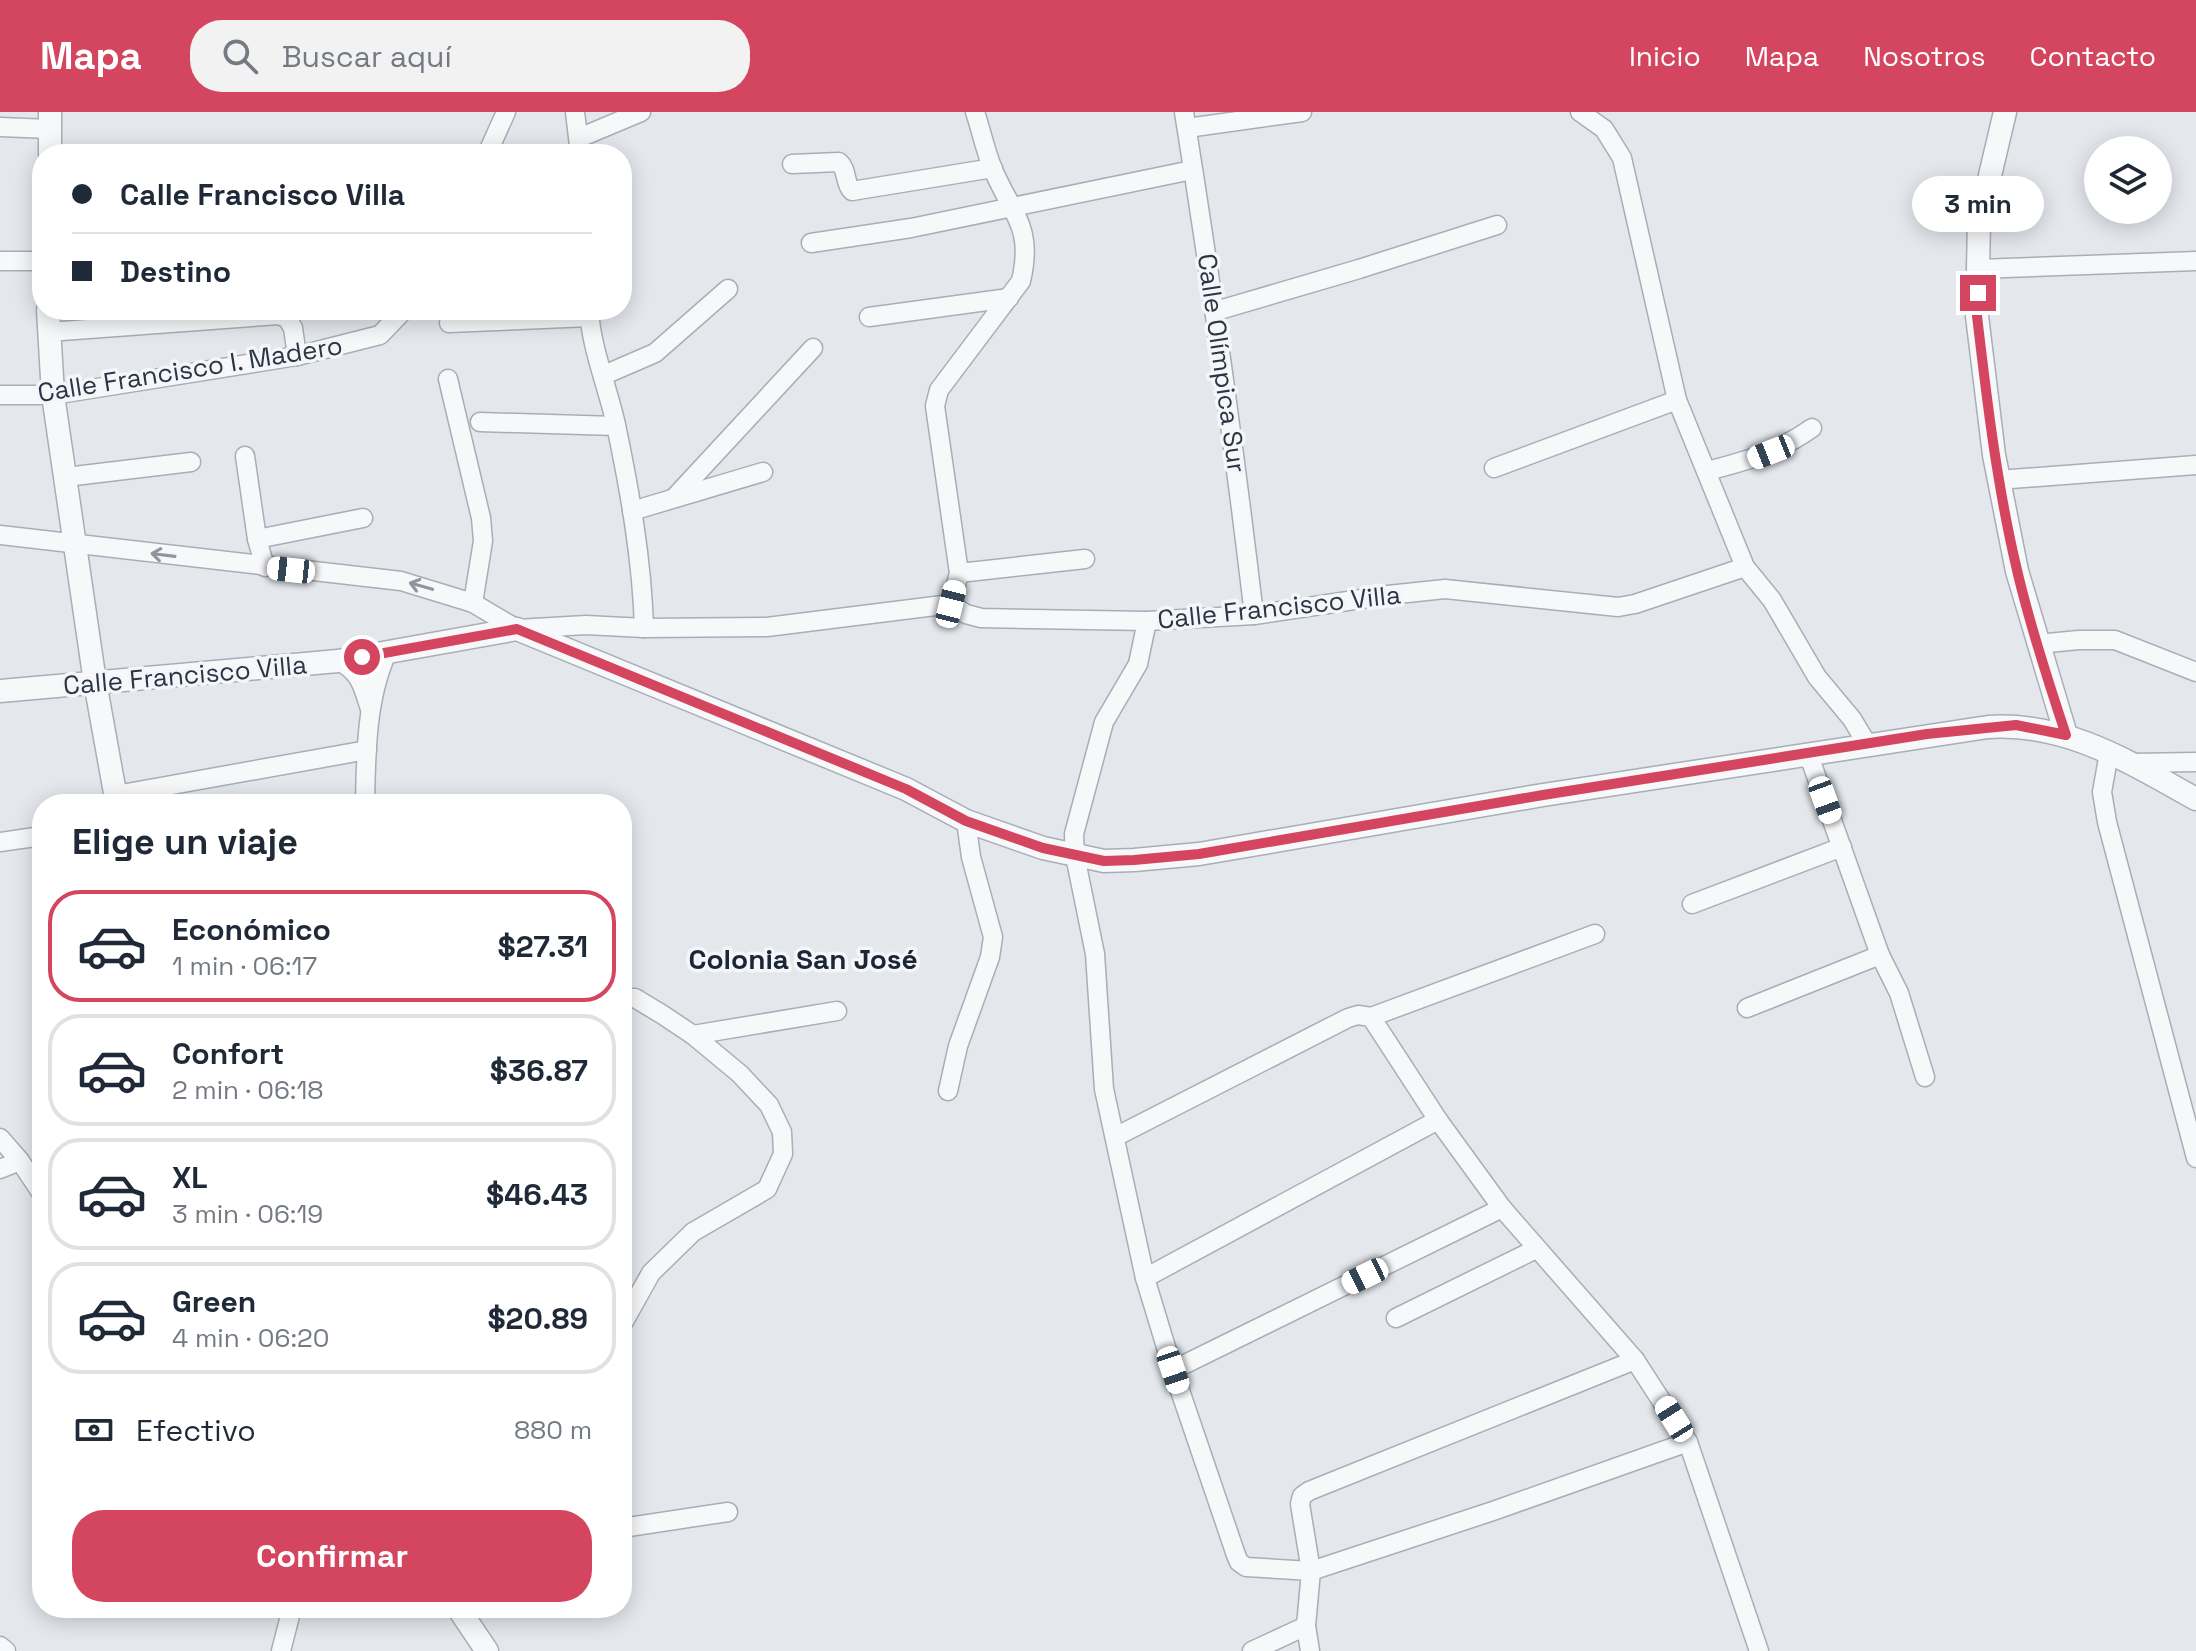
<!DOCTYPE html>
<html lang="es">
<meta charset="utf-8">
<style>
body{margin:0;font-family:"Space Grotesk",sans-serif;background:#f2f2f3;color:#1f2937;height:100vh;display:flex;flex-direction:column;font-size:30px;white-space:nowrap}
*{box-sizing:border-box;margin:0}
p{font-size:26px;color:#747a83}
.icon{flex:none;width:44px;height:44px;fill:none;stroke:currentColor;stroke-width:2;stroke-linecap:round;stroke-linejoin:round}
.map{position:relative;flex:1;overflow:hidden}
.side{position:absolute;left:32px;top:682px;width:600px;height:824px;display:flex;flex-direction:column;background:#fff;border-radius:32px;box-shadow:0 4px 20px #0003}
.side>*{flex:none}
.banner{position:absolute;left:32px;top:32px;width:600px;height:176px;border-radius:32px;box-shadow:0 4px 20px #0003;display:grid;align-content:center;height:176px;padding:0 40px;background:#fff}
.fabs{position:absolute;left:2084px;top:24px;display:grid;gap:16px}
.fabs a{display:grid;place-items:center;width:88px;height:88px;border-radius:50%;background:#fff;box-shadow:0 4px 20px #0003;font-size:40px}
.end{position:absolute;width:36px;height:36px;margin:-18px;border:10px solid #d4465f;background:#fff;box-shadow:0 0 0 4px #fff}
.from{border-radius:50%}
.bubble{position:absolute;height:56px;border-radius:28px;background:#fff;box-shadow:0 4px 20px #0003;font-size:26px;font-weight:700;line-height:56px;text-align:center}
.car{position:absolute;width:24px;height:48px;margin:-24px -12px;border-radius:10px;box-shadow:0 0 6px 2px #0007;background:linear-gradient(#fff 24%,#345 0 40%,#fff 0 76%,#345 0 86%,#fff 0)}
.banner b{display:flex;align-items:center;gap:28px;height:76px;font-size:30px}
.banner b+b{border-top:2px solid #e0e1e3}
.banner i{width:20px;height:20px;background:#1f2937}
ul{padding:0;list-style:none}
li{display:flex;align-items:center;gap:24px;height:112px;margin:0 16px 12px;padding:0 24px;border:4px solid #e0e1e3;border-radius:32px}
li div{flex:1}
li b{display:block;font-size:30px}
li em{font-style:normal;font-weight:700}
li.current{border-color:#d4465f}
li>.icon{width:72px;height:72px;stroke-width:1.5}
h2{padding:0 40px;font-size:36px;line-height:96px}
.pay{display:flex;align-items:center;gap:20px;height:88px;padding:0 40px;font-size:30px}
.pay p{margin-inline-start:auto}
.button{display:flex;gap:16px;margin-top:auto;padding:16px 40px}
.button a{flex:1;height:92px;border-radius:32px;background:#d4465f;color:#fff;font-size:32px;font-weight:700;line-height:92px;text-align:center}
header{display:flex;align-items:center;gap:48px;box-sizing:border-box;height:112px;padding:0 40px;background:#d4465f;color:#fff}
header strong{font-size:38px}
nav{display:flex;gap:44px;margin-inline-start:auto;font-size:28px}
.search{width:560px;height:72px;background:#f2f2f3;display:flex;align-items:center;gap:20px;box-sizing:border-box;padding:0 28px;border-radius:32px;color:#747a83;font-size:30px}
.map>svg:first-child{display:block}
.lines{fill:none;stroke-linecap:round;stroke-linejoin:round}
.minor-casing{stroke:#a8aeb7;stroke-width:21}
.tertiary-casing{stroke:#a8aeb7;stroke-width:25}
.minor{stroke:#f7f8fa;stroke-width:18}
.tertiary{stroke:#f7f8fa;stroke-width:22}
.oneway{stroke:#9096a0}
.route{stroke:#d4465f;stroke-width:10}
.labels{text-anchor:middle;stroke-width:7;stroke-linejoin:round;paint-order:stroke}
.street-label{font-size:26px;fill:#2a3545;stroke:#f4f6f9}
.neighbourhood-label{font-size:28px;font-weight:bold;fill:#1c2636;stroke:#f4f6f9}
</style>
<header>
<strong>Mapa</strong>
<div class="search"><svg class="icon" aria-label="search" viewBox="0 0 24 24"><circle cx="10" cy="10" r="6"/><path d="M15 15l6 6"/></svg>Buscar aquí</div>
<nav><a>Inicio</a><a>Mapa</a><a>Nosotros</a><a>Contacto</a></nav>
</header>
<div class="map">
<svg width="2196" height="1539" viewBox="0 0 2196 1539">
<rect width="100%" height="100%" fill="#e4e7ec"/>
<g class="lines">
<!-- minor casing -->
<g class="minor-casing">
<g id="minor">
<path d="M575 0 580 42"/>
<path d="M1184 0C1211 167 1234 334 1254 503"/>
<path d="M1580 0 1604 17 1622 46 1677 288 1745 455 1772 488 1817 565 1852 607 1867 632"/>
<path d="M0 15 50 17"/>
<path d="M1187 16 1302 0"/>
<path d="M579 26 641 0"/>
<path d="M487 42 506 0"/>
<path d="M792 52 839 50C848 58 844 71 852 79L993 56"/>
<path d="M811 131 911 116 1192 58"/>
<path d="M0 149H42"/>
<path d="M1978 157 2196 149"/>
<path d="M589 198C591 236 608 276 616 313 630 380 642 448 644 516"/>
<path d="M1216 199 1359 157 1497 113"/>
<path d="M869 205 1009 186"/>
<path d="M449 211 589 205"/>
<path d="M48 220 278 203 287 206 293 216 297 244"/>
<path d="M604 263 655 241 728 177"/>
<path d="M448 267 481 406 483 429 473 491"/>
<path d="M0 283H53L297 244 380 223 404 198"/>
<path d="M480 310 616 314"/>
<path d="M245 344 257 427 265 455"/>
<path d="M1494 356 1677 288"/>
<path d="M1707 359C1747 349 1778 340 1812 316"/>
<path d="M66 365 191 350"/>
<path d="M1998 368 2196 353"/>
<path d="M674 386 813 236"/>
<path d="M632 399 763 360"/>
<path d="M0 423 401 469 473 491 517 517 586 513 644 516 767 515 951 492 966 502 981 506 1147 509 1254 503 1388 483 1445 477 1618 495 1635 492 1745 455"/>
<path d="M257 427 363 406"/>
<path d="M959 461 1085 447"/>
<path d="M951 492 959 461 935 294 939 278 1021 169C1034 113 1011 102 992 55 985 37 981 18 975 0"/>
<path d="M1147 509 1138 552 1104 610 1074 722 1075 744 1095 842 1104 977 1145 1166 1173 1258 1236 1443 1239 1450 1246 1455 1311 1459 1306 1514 1310 1539"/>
<path d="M2037 532 2079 528H2115L2196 560"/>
<path d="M338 549C360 559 363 575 370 597"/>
<path d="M1808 641 1880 843 1899 881 1925 965"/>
<path d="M2109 641 2102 680 2107 710 2196 1046"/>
<path d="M2132 651 2196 650"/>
<path d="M116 683 367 638"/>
<path d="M365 692C366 643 366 587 387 541"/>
<path d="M0 730 42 724"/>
<path d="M1692 792 1842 735"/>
<path d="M622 886H635L663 903 693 923 740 962 769 993 782 1020 783 1042 767 1077 693 1120 651 1161 622 1213"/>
<path d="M1747 896 1880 843"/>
<path d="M1371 905 1595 822"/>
<path d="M693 923 837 899"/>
<path d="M948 979 958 934 990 845 993 825 971 745 966 709"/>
<path d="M1115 1025 1348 906 1358 903 1371 905 1438 1008 1502 1096 1635 1248 1688 1330 1759 1539"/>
<path d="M0 1026 20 1049 42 1082"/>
<path d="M0 1057 20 1049"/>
<path d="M1145 1166 1438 1008"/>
<path d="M1396 1206 1536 1137"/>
<path d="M1635 1248 1309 1379 1302 1384 1300 1392 1311 1459 1493 1399 1688 1330"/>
<path d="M1173 1258 1502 1096"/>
<path d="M622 1416 728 1400"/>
<path d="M0 1534 6 1539"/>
<path d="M281 1539 292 1496"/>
<path d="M1252 1539 1306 1514"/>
</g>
</g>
<!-- tertiary casing -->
<g class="tertiary-casing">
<g id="tertiary">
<path d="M50 0V42"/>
<path d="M2005 0 1979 110 1977 204 1994 343 2017 459 2066 623"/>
<path d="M48 198 53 283 95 570 117 692"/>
<path d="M0 579 338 549 517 517 906 677 966 709 1043 736 1104 749 1134 748 1199 742 1543 683 1988 615C2067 610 2129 650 2196 687"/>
<path d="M458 1496 487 1539"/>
</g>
</g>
<!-- minor -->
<use href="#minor" class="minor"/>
<!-- tertiary -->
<use href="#tertiary" class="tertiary"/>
</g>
<!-- one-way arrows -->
<defs><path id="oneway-shaft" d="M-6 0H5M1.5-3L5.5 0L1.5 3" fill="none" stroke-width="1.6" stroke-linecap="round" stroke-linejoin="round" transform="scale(2)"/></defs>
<g class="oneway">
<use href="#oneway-shaft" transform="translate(163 443) rotate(-173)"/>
<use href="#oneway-shaft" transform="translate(421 474) rotate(-164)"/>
</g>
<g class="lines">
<!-- route -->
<path class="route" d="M362 545 517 517 906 677 966 709 1043 736 1104 749 1134 748 1199 742 1543 683 1927 622 2016 613 2066 623C2048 569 2030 514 2017 458 1997 374 1987 289 1977 204L1978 181"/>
</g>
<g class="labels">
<!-- street labels -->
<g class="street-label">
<text transform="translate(1222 251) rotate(82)" y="9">Calle Olímpica Sur</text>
<text transform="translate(190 257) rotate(-9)" y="9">Calle Francisco I. Madero</text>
<text transform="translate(1279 495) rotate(-6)" y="9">Calle Francisco Villa</text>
<text transform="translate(185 563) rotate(-5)" y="9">Calle Francisco Villa</text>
</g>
<!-- neighbourhood labels -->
<g class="neighbourhood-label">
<text x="803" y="857">Colonia San José</text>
</g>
</g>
</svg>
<div class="fabs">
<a><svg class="icon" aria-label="layers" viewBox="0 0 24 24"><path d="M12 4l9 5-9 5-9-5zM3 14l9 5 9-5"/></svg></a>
</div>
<i class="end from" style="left:362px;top:545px"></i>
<i class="end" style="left:1978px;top:181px"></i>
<div class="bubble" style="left:1912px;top:64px;width:132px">3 min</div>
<i class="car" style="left:1771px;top:340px;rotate:248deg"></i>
<i class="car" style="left:291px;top:458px;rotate:276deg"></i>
<i class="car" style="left:951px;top:492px;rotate:14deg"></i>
<i class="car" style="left:1825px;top:688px;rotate:160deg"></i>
<i class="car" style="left:1365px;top:1164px;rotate:244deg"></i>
<i class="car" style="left:1173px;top:1258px;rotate:161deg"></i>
<i class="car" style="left:1674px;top:1307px;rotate:328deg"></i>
<div class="banner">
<b><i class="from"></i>Calle Francisco Villa</b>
<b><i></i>Destino</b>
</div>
<section class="side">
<h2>Elige un viaje</h2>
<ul>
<li class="current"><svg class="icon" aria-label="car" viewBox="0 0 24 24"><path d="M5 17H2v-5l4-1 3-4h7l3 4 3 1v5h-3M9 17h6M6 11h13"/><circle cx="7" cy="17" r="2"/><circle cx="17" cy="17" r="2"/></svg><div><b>Económico</b><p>1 min · 06:17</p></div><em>$27.31</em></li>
<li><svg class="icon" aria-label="car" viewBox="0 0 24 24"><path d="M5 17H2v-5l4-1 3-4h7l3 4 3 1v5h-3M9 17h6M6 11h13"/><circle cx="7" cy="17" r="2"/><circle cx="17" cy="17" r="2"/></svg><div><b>Confort</b><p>2 min · 06:18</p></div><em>$36.87</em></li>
<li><svg class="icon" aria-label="car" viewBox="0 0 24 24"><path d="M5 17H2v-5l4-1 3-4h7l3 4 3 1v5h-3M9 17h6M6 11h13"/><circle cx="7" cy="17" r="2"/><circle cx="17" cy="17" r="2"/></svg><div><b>XL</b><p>3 min · 06:19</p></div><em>$46.43</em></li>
<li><svg class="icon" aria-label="car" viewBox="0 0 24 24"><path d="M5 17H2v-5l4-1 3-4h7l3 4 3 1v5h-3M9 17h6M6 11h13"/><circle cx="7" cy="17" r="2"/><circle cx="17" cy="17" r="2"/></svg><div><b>Green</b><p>4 min · 06:20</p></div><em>$20.89</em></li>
</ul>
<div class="pay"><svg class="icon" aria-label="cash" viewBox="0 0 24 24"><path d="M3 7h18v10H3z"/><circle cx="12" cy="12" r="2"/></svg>Efectivo<p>880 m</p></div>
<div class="button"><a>Confirmar</a></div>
</section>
</div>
